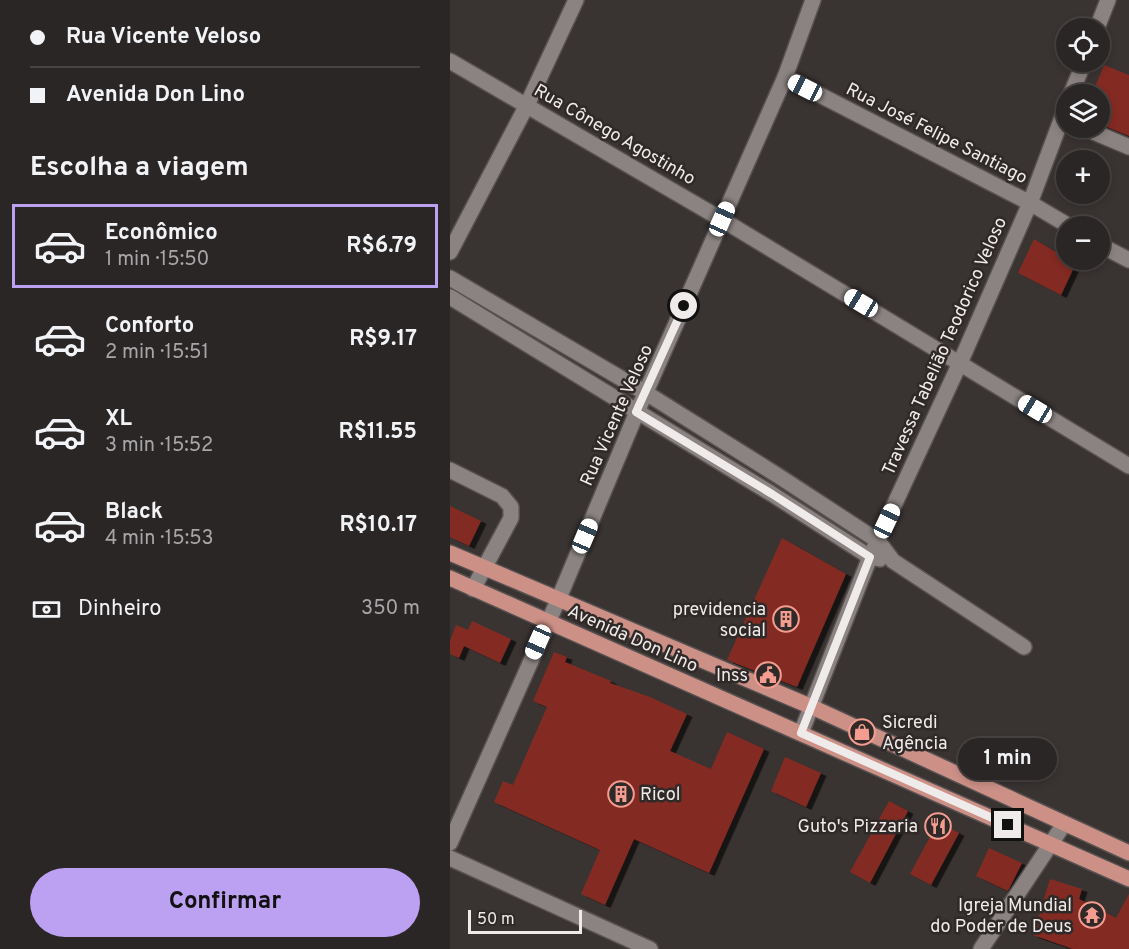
<!DOCTYPE html>
<html lang="pt">
<meta charset="utf-8">
<style>
body{margin:0;font-family:Overpass,sans-serif;background:#332e2e;color:#f1f3f6;height:100vh;display:flex;flex-direction:column;font-size:22px;white-space:nowrap}
*{box-sizing:border-box;margin:0}
p{font-size:20px;color:#a6a5a7}
.icon{flex:none;width:33px;height:33px;fill:none;stroke:currentColor;stroke-width:2;stroke-linecap:round;stroke-linejoin:round}
.map{position:relative;flex:1;overflow:hidden}
.panel{display:flex;flex-direction:column;background:#2b2626;width:450px}
.panel>*{flex:none}
.hud{display:grid;align-content:center;height:132px;padding:0 30px;background:#2b2626}
.controls{position:absolute;left:606px;top:18px;display:grid;gap:12px}
.controls a{display:grid;place-items:center;width:54px;height:54px;border-radius:50%;background:#2b2626;box-shadow:0 3px 9px #0003,0 0 0 2px #474343;font-size:30px}
.scale{position:absolute;left:18px;bottom:15px;width:114px;box-sizing:border-box;padding-left:6px;border:3px solid #efebea;border-top:0;font-size:16px;line-height:21px;white-space:nowrap;color:#efebea;-webkit-text-stroke:4px #2f2928;paint-order:stroke}
.end{position:absolute;width:27px;height:27px;margin:-14px;border:8px solid #efebea;background:#111;box-shadow:0 0 0 3px #111}
.from{border-radius:50%}
.bubble{position:absolute;height:42px;border-radius:21px;background:#2b2626;box-shadow:0 3px 9px #0003,0 0 0 2px #474343;font-size:20px;font-weight:700;line-height:42px;text-align:center}
.car{position:absolute;width:18px;height:36px;margin:-18px -9px;border-radius:8px;box-shadow:0 0 4px 2px #0007;background:linear-gradient(#fff 24%,#345 0 40%,#fff 0 76%,#345 0 86%,#fff 0)}
.hud b{display:flex;align-items:center;gap:21px;height:57px;font-size:22px}
.hud b+b{border-top:2px solid #474343}
.hud i{width:15px;height:15px;background:#f1f3f6}
ul{padding:0;list-style:none}
li{display:flex;align-items:center;gap:18px;height:84px;margin:0 12px 9px;padding:0 18px;border:3px solid transparent;border-radius:0px}
li div{flex:1}
li b{display:block;font-size:22px}
li em{font-style:normal;font-weight:700}
li.active{border-color:#bca0f2}
li>.icon{width:54px;height:54px;stroke-width:1.5}
h2{padding:0 30px;font-size:27px;line-height:72px}
.pay{display:flex;align-items:center;gap:15px;height:66px;padding:0 30px;font-size:22px}
.pay p{margin-inline-start:auto}
.action{display:flex;gap:12px;margin-top:auto;padding:12px 30px}
.action a{flex:1;height:69px;border-radius:36px;background:#bca0f2;color:#111;font-size:24px;font-weight:700;line-height:69px;text-align:center}
main{display:flex;flex:1;min-height:0}
.map>svg:first-child{display:block}
.building{fill:#832b24;filter:url(#shadow)}
.lines{fill:none;stroke-linecap:round;stroke-linejoin:round}
.street-casing{stroke:#565150;stroke-width:18}
.primary-casing{stroke:#565150;stroke-width:18}
.street{stroke:#8b8382;stroke-width:15}
.primary{stroke:#cd9087;stroke-width:15}
.route{stroke:#efebea;stroke-width:8}
.labels{text-anchor:middle;stroke-width:5;stroke-linejoin:round;paint-order:stroke}
.street-label{font-size:18px;fill:#efebea;stroke:#2f2928}
.poi-label{font-size:18px;fill:#efebea;stroke:#2f2928;text-anchor:end}
</style>
<main>
<section class="panel">
<div class="hud">
<b><i class="from"></i>Rua Vicente Veloso</b>
<b><i></i>Avenida Don Lino</b>
</div>
<h2>Escolha a viagem</h2>
<ul>
<li class="active"><svg class="icon" aria-label="car" viewBox="0 0 24 24"><path d="M5 17H2v-5l4-1 3-4h7l3 4 3 1v5h-3M9 17h6M6 11h13"/><circle cx="7" cy="17" r="2"/><circle cx="17" cy="17" r="2"/></svg><div><b>Econômico</b><p>1 min · 15:50</p></div><em>R$6.79</em></li>
<li><svg class="icon" aria-label="car" viewBox="0 0 24 24"><path d="M5 17H2v-5l4-1 3-4h7l3 4 3 1v5h-3M9 17h6M6 11h13"/><circle cx="7" cy="17" r="2"/><circle cx="17" cy="17" r="2"/></svg><div><b>Conforto</b><p>2 min · 15:51</p></div><em>R$9.17</em></li>
<li><svg class="icon" aria-label="car" viewBox="0 0 24 24"><path d="M5 17H2v-5l4-1 3-4h7l3 4 3 1v5h-3M9 17h6M6 11h13"/><circle cx="7" cy="17" r="2"/><circle cx="17" cy="17" r="2"/></svg><div><b>XL</b><p>3 min · 15:52</p></div><em>R$11.55</em></li>
<li><svg class="icon" aria-label="car" viewBox="0 0 24 24"><path d="M5 17H2v-5l4-1 3-4h7l3 4 3 1v5h-3M9 17h6M6 11h13"/><circle cx="7" cy="17" r="2"/><circle cx="17" cy="17" r="2"/></svg><div><b>Black</b><p>4 min · 15:53</p></div><em>R$10.17</em></li>
</ul>
<div class="pay"><svg class="icon" aria-label="cash" viewBox="0 0 24 24"><path d="M3 7h18v10H3z"/><circle cx="12" cy="12" r="2"/></svg>Dinheiro<p>350 m</p></div>
<div class="action"><a>Confirmar</a></div>
</section>
<div class="map">
<svg width="679" height="949" viewBox="0 0 679 949">
<defs>
<filter id="shadow"><feDropShadow dx="5.5" dy="3" stdDeviation="0" flood-color="#0009"/></filter>
</defs>
<rect width="100%" height="100%" fill="#393332"/>
<!-- building -->
<g class="building">
<path d="M654 65 679 75V136L650 124V94H642Z"/>
<path d="M584 239 616 258V260L626 263 611 295 568 273Z"/>
<path d="M0 506 31 521 19 546 0 537Z"/>
<path d="M332 538 396 574 347 687 277 660Z"/>
<path d="M22 621 61 639 50 663 14 646 9 658 0 654V641L6 625 18 630Z"/>
<path d="M104 652 117 657 115 662 161 681 160 683 200 697 237 714 220 751 261 769 277 732 314 749 259 873 184 839 155 905 131 894 150 850 44 802 53 781 63 785 97 707 83 701Z"/>
<path d="M335 757 371 773 356 807 321 791Z"/>
<path d="M439 801 458 811 420 883 400 872Z"/>
<path d="M488 822 509 833 481 885 460 874Z"/>
<path d="M539 848 572 863 558 891 526 876Z"/>
<path d="M600 879 632 889 629 899 666 918 679 894V949H623L583 935Z"/>
</g>
<g class="lines">
<!-- street casing -->
<g class="street-casing">
<g id="street">
<path d="M647 28 658 0"/>
<path d="M0 61 271 219 679 466"/>
<path d="M335 77 580 203 619 226"/>
<path d="M621 94 634 62"/>
<path d="M634 128 679 147"/>
<path d="M650 245 679 260"/>
<path d="M0 252 77 105 126 0"/>
<path d="M0 278 196 393 330 477 428 541 443 561 574 647"/>
<path d="M0 297 322 494 420 557 430 559"/>
<path d="M0 470 52 496 61 507V518L23 589"/>
<path d="M351 733 420 557 510 363 580 203 616 107"/>
<path d="M0 843 109 598 187 412 335 77 363 0"/>
<path d="M0 858 200 949"/>
<path d="M531 949 614 824"/>
</g>
</g>
<!-- primary casing -->
<g class="primary-casing">
<g id="primary">
<path d="M0 553 362 707 679 853"/>
<path d="M0 578 679 879"/>
</g>
</g>
<!-- street -->
<use href="#street" class="street"/>
<!-- primary -->
<use href="#primary" class="primary"/>
</g>
<g class="lines">
<!-- route -->
<path class="route" d="M234 306 186 412 322 494 420 557 351 733 558 825"/>
</g>
<!-- icons -->
<defs>
<g id="building-ring" transform="scale(1.35)"><circle r="9.5" fill="#2f2928" stroke="#f59c90" stroke-width="1.5"/><path d="M-4-6H4V6H1V3H-1V6H-4ZM-2.5-4.3h1.7v1.8h-1.7ZM.8-4.3h1.7v1.8H.8ZM-2.5-1h1.7V.8h-1.7ZM.8-1h1.7V.8H.8Z" fill="#f59c90"/></g>
<g id="civic-ring" transform="scale(1.35)"><circle r="9.5" fill="#2f2928" stroke="#f59c90" stroke-width="1.5"/><path d="M-.6-6.5H3V-4.5H.6V-3L4-1V1h2V6H-6V1h2V-1L-.6-3ZM-1.2 2.5V6h2.4V2.5Z" fill="#f59c90"/></g>
<g id="shop-ring" transform="scale(1.35)"><circle r="9.5" fill="#2f2928" stroke="#f59c90" stroke-width="1.5"/><path d="M-5-2.5h2.3a2.7 3.5 0 0 1 5.4 0H5L5.5 6h-11ZM-1.5-2.5h3a1.5 2.3 0 0 0-3 0Z" fill="#f59c90"/></g>
<g id="restaurant-ring" transform="scale(1.35)"><circle r="9.5" fill="#2f2928" stroke="#f59c90" stroke-width="1.5"/><path d="M-5-6h1v4h1v-4h1v4h1v-4h1v5L-1.5 .5V6h-2V.5L-5-1ZM5-6V6H3V1.5H1.5Q1.5-4 5-6Z" fill="#f59c90"/></g>
<g id="temple-ring" transform="scale(1.35)"><circle r="9.5" fill="#2f2928" stroke="#f59c90" stroke-width="1.5"/><path d="M0-6L5-2H3V0L6.5 2.5H4V6H1.5V3h-3V6H-4V2.5H-6.5L-3 0V-2H-5Z" fill="#f59c90"/></g>
</defs>
<g fill-rule="evenodd">
<use href="#building-ring" x="336" y="619"/>
<use href="#civic-ring" x="318" y="675"/>
<use href="#shop-ring" x="412" y="732"/>
<use href="#building-ring" x="171" y="794"/>
<use href="#restaurant-ring" x="488" y="826"/>
<use href="#temple-ring" x="642" y="915"/>
</g>
<g class="labels">
<!-- street labels -->
<g class="street-label">
<text transform="translate(487 133) rotate(27)" y="6">Rua José Felipe Santiago</text>
<text transform="translate(165 134) rotate(30)" y="6">Rua Cônego Agostinho</text>
<text transform="translate(494 346) rotate(-66)" y="6">Travessa Tabelião Teodorico Veloso</text>
<text transform="translate(166 415) rotate(-66)" y="6">Rua Vicente Veloso</text>
<text transform="translate(183 638) rotate(24)" y="6">Avenida Don Lino</text>
</g>
<!-- poi labels -->
<g class="poi-label">
<text x="316" y="615">previdencia<tspan x="316" dy="21">social</tspan></text>
<text x="298" y="681">Inss</text>
<text x="432" y="728" text-anchor="start">Sicredi<tspan x="432" dy="21">Agência</tspan></text>
<text x="190" y="800" text-anchor="start">Ricol</text>
<text x="468" y="832">Guto's Pizzaria</text>
<text x="622" y="911">Igreja Mundial<tspan x="622" dy="21">do Poder de Deus</tspan></text>
</g>
</g>
</svg>
<div class="controls">
<a><svg class="icon" aria-label="locate" viewBox="0 0 24 24"><circle cx="12" cy="12" r="6"/><path d="M12 2v4M12 18v4M2 12h4M18 12h4"/></svg></a>
<a><svg class="icon" aria-label="layers" viewBox="0 0 24 24"><path d="M12 4l9 5-9 5-9-5zM3 14l9 5 9-5"/></svg></a>
<a>+</a>
<a>−</a>
</div>
<div class="scale">50 m</div>
<i class="end from" style="left:234px;top:306px"></i>
<i class="end" style="left:558px;top:825px"></i>
<div class="bubble" style="left:508px;top:738px;width:99px">1 min</div>
<i class="car" style="left:355px;top:88px;rotate:297deg"></i>
<i class="car" style="left:272px;top:219px;rotate:24deg"></i>
<i class="car" style="left:411px;top:303px;rotate:301deg"></i>
<i class="car" style="left:585px;top:409px;rotate:301deg"></i>
<i class="car" style="left:437px;top:521px;rotate:25deg"></i>
<i class="car" style="left:135px;top:536px;rotate:23deg"></i>
<i class="car" style="left:88px;top:642px;rotate:204deg"></i>
</div>
</main>
